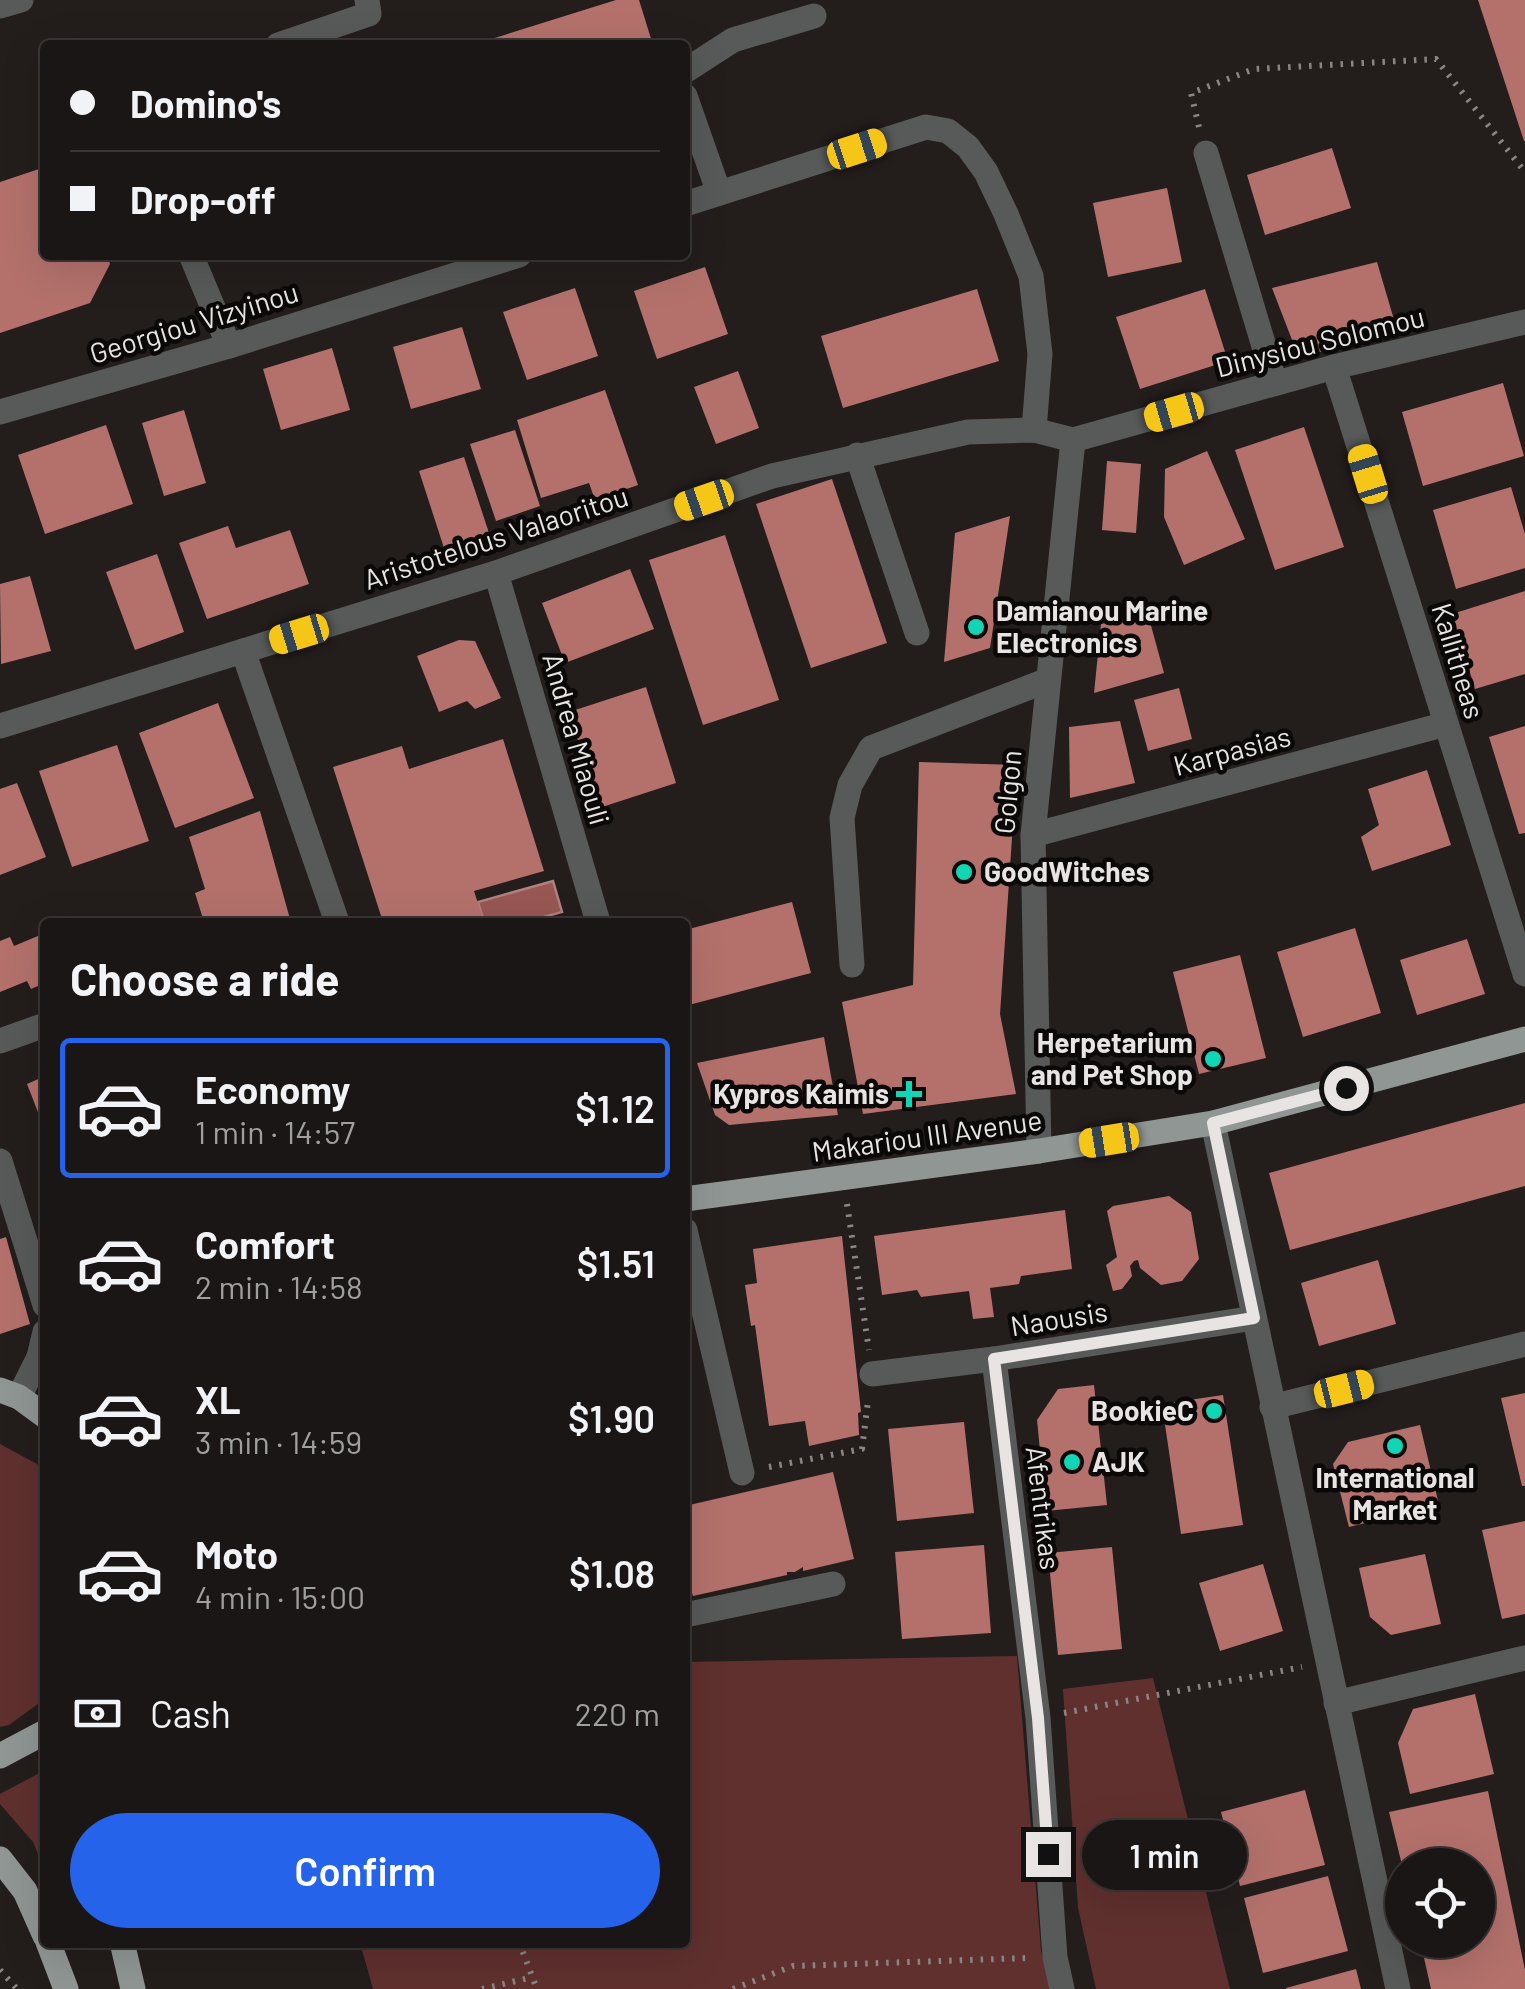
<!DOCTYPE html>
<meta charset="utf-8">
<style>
body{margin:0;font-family:Barlow,sans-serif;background:#272322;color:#f1f3f6;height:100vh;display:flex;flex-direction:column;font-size:38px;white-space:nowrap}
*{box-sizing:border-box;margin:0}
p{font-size:32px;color:#9f9fa0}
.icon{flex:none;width:55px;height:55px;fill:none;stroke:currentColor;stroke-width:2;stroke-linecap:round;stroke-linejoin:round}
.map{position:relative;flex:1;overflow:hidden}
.sheet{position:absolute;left:40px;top:918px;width:650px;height:1030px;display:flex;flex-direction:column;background:#1a1615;border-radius:10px;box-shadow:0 10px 40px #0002,0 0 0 2px #383534}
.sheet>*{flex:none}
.banner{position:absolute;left:40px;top:40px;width:650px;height:220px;border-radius:10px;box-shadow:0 10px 40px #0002,0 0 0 2px #383534;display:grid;align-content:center;height:220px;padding:0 30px;background:#1a1615}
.controls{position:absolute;left:1385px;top:1848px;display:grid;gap:20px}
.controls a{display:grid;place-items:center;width:110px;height:110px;border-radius:50%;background:#1a1615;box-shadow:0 10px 40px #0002,0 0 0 2px #383534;font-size:50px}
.end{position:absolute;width:45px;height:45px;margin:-22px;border:12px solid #e8e4e3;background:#111;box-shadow:0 0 0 5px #111}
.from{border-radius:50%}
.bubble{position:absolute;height:70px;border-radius:35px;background:#1a1615;box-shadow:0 10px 40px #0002,0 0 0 2px #383534;font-size:32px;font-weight:600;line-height:70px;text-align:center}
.car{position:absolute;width:30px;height:60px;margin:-30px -15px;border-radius:12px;box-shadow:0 0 8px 2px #0007;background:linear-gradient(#f5c518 24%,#345 0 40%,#f5c518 0 76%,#345 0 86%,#f5c518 0)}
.banner b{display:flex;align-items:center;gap:35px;height:95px;font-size:38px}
.banner b+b{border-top:2px solid #383534}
.banner i{width:25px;height:25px;background:#f1f3f6}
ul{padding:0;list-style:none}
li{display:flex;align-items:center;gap:30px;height:140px;margin:0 20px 15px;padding:0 10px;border:5px solid transparent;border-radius:10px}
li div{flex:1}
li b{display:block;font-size:38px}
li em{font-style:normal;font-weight:600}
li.selected{border-color:#2563eb}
li>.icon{width:90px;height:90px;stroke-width:1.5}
h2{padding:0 30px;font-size:45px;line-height:120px}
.pay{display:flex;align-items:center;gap:25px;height:110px;padding:0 30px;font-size:38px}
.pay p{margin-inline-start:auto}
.button{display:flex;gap:20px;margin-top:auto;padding:20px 30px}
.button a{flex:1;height:115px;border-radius:60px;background:#2563eb;color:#fff;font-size:40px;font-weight:600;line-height:115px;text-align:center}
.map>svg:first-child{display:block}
.green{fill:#5f302e}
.water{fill:#985753;stroke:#b0817e;stroke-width:2.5}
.building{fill:#b4716c}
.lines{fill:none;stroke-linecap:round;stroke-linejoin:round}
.path{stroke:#8b8685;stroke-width:6;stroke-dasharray:2.5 8;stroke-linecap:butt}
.minor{stroke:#575a59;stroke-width:25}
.major{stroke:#8f9694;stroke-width:25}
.route{stroke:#e8e4e3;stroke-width:12}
.poi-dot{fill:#11d5b4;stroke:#0b0808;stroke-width:4}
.labels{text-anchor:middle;stroke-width:9;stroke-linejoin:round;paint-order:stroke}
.street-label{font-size:28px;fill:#e8e4e3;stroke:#0b0808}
.poi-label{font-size:28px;font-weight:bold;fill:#e8e4e3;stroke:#0b0808;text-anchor:start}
</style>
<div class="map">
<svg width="1525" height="1989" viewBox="0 0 1525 1989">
<rect width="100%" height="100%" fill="#231d1c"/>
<!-- green -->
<g class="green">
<path d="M0 1444 37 1464 45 1474V1699L9 1725 0 1727Z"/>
<path d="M1017 1656 1041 1950 1050 1989H373L360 1943 685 1942V1662Z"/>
<path d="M1153 1678 1230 1989H1096L1078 1908 1063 1689Z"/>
<path d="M45 1770V1870L33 1842 0 1804V1794Z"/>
</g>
<!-- water -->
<path class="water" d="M553 881 562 912 526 922H484L478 902Z"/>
<!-- building -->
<g class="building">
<path d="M616 0H639L653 45H472Z"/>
<path d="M1478 0H1525V141H1524Z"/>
<path d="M1332 148 1351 208 1265 235 1247 175Z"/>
<path d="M45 167V255H107L110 264 90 303 0 333V182Z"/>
<path d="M1167 188 1182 262 1108 277 1093 203Z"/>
<path d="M1377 262 1397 330 1299 358 1272 288Z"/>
<path d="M705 267 728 334 657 359 634 291Z"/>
<path d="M575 288 598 356 527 380 503 312Z"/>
<path d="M977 289 999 361 843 408 821 336Z"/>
<path d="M1205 289 1228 361 1140 389 1116 317Z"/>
<path d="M462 327 481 389 411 409 393 347Z"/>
<path d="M332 348 350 410 281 430 263 369Z"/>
<path d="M738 371 759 428 716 444 694 387Z"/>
<path d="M1503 383 1524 456 1423 486 1402 412Z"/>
<path d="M605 390 638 485 595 500 589 483 541 498 517 420Z"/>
<path d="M184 410 206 483 164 496 142 423Z"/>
<path d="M106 425 133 504 45 534 18 455Z"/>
<path d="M1304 427 1344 547 1275 570 1235 450Z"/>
<path d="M515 430 540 506 496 521 470 444Z"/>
<path d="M1207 451 1245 539 1184 565 1164 517 1165 469Z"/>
<path d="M464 457 489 533 444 548 419 471Z"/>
<path d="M1107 461 1141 464 1136 533 1102 530Z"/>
<path d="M832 479 887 643 811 668 756 504Z"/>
<path d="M1511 487 1525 534V568L1456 589 1433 510Z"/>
<path d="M1010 516 990 648 944 662 955 533Z"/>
<path d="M228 526 236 548 290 530 309 584 207 619 179 543Z"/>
<path d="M725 535 779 700 703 725 649 560Z"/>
<path d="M157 554 184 632 135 650 106 572Z"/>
<path d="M630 569 654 629 565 663 542 603Z"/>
<path d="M30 576 51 651 1 664 0 584Z"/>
<path d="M1525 591V674L1475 689 1452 614Z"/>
<path d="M1147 611 1164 673 1094 693 1101 624Z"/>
<path d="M459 640 475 641 501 698 475 709 467 701 439 712 417 656Z"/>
<path d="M646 687 676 783 599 808 569 712Z"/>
<path d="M1179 688 1192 739 1148 751 1134 700Z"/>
<path d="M218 703 254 798 175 828 139 733Z"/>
<path d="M1120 721 1135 783 1070 798 1069 727Z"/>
<path d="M1525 726V833L1519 834 1489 737Z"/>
<path d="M503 739 544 871 474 891 484 922H383L333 767 402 746 409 769Z"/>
<path d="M117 745 149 841 72 867 39 771Z"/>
<path d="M919 762 1017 765 1000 1014 1016 1094 863 1114 842 1002 913 985Z"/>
<path d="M1427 770 1451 845 1372 871 1361 837 1379 825 1368 789Z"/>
<path d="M17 783 46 857 0 875V789Z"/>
<path d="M260 811 290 919 281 922H204L195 893 205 889 189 837Z"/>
<path d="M792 902 811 973 685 1006V930Z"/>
<path d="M1355 928 1381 1013 1303 1037 1277 952Z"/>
<path d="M45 933V983L31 989 27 981 0 992V941L10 937 14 946Z"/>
<path d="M1467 939 1485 994 1417 1015 1400 960Z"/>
<path d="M1240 955 1266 1058 1199 1074 1173 972Z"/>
<path d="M824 1037 838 1115 729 1125 715 1115 697 1063Z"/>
<path d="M45 1076V1130L27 1084Z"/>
<path d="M1525 1103V1186L1290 1250 1269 1173Z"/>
<path d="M1169 1196 1191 1212 1199 1259 1182 1281 1161 1285 1140 1268 1138 1260 1134 1261 1130 1266 1132 1276 1122 1289 1113 1291 1106 1265 1117 1257 1107 1211 1113 1206Z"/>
<path d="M1065 1210 1072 1269 1021 1276 1019 1284 990 1288 994 1317 973 1319 969 1291 921 1297 917 1290 882 1295 874 1236Z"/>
<path d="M842 1236 861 1412 858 1413 859 1435 809 1446 805 1421 769 1426 755 1325 751 1326 745 1285 757 1283 753 1249Z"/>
<path d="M6 1237 30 1324 0 1334V1239Z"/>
<path d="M1378 1260 1396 1324 1319 1346 1301 1283Z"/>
<path d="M1094 1385 1107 1505 1046 1511 1037 1420 1058 1389Z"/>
<path d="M1525 1393V1486H1522L1501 1398Z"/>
<path d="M1223 1395 1243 1525 1181 1534 1162 1404Z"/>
<path d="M964 1422 974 1513 897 1521 888 1429Z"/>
<path d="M1420 1425 1439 1505 1349 1527 1333 1464 1348 1442Z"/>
<path d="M833 1472 854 1559 803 1571V1567L795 1572H787V1575L693 1596 692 1593 685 1598V1506Z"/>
<path d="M1525 1521V1614L1502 1619 1482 1530Z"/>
<path d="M984 1545 991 1633 902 1639 895 1552Z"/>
<path d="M1112 1547 1122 1649 1058 1655 1048 1553Z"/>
<path d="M1425 1554 1441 1624 1391 1635 1370 1617 1359 1568Z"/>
<path d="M1263 1564 1283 1631 1220 1651 1199 1583Z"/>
<path d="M1475 1694 1494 1774 1410 1794 1398 1743 1413 1709Z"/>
<path d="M1305 1790 1325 1865 1240 1886 1221 1812Z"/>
<path d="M1488 1791 1525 1970V1989H1431L1420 1940H1478V1865H1402L1389 1812Z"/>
<path d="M1328 1876 1348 1951 1263 1973 1244 1898Z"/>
<path d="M1356 1969 1361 1989H1286V1988Z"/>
</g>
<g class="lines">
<!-- path -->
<g class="path">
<path d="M1199 127 1191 93 1254 69 1436 59 1525 172"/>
<path d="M847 1204 869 1350"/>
<path d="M769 1467 862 1449 868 1401"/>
<path d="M1064 1713 1302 1667"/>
<path d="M519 1942 537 1989"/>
<path d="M0 1970 17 1989"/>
<path d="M482 1989 533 1977"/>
<path d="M733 1989 793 1966 1027 1958"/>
</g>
<!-- minor -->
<g class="minor">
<path d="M0 6 21 0"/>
<path d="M278 45 369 14 367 0"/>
<path d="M685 71 733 40 814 16"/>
<path d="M685 96 719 193"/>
<path d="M1206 153 1275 383"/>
<path d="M685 204 926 127 948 131 968 147 986 172 1006 214 1031 276 1040 354 1034 430"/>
<path d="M191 255 229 346"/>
<path d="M1334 367 1525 974"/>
<path d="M0 412 229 346 519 255"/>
<path d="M857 455 917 633"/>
<path d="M496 573 598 922"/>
<path d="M243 651 337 922"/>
<path d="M0 726 496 573 772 476 968 432 1034 430 1073 440 1334 367 1525 322"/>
<path d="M1033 835 1446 724"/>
<path d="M852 965 842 818 850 785 871 748 1048 680"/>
<path d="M0 1041 45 1025"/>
<path d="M1213 1123 1398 1989"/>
<path d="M1039 1151 1033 835 1073 440"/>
<path d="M0 1161 45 1305"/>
<path d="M685 1230 742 1473"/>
<path d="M39 1357 45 1332"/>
<path d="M994 1359 1038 1718 1055 1957 1062 1989"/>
<path d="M872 1374 994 1359 1254 1318"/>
<path d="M19 1397 39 1357 45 1356"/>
<path d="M1272 1407 1525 1344"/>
<path d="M685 1615 833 1584"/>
<path d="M1336 1703 1525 1658"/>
</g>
<!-- major -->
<g class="major">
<path d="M685 1199 1039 1151 1213 1123 1525 1039"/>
<path d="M0 1390 19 1397 45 1416"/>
<path d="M0 1756 45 1732"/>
<path d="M0 1859 25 1891 45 1936"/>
<path d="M48 1942 66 1989"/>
<path d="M122 1942 133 1989"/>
</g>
</g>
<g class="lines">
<!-- route -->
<path class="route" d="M1048 1854 1038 1718 994 1359 1254 1318 1213 1123 1346 1088"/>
</g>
<!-- markers -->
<g class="poi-dot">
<circle cx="976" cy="627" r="10"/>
<circle cx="964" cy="872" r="10"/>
<circle cx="1213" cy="1059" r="10"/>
<path d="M904 1079h10v10h10v10h-10v10h-10v-10h-10v-10h10z"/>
<circle cx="1214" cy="1411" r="10"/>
<circle cx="1395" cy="1446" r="10"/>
<circle cx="1072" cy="1462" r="10"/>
</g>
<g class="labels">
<!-- street labels -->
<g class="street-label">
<text transform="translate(194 323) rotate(-17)" y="10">Georgiou Vizyinou</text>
<text transform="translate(1320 342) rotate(-14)" y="10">Dinysiou Solomou</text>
<text transform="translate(496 538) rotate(-18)" y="10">Aristotelous Valaoritou</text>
<text transform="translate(1458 661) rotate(73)" y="10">Kallitheas</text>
<text transform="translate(576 739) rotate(74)" y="10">Andrea Miaouli</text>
<text transform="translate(1232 751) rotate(-15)" y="10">Karpasias</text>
<text transform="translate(1008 792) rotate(-85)" y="10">Golgon</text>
<text transform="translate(927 1136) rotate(-8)" y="10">Makariou III Avenue</text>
<text transform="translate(1059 1319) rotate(-9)" y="10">Naousis</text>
<text transform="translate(1043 1508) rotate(83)" y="10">Afentrikas</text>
</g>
<!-- poi labels -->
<g class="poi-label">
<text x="996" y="621">Damianou Marine<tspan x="996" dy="32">Electronics</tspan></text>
<text x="984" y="882">GoodWitches</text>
<text x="1193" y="1053" text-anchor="end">Herpetarium<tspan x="1193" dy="32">and Pet Shop</tspan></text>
<text x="889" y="1104" text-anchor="end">Kypros Kaimis</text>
<text x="1194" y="1421" text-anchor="end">BookieC</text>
<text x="1092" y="1472">AJK</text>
<text x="1395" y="1488" text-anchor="middle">International<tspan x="1395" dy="32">Market</tspan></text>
</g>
</g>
</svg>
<div class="controls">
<a><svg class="icon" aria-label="locate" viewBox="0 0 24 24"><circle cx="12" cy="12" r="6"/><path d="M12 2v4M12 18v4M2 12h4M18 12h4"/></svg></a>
</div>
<i class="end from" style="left:1346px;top:1088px"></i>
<i class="end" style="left:1048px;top:1854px"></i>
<div class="bubble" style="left:1082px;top:1820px;width:165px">1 min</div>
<i class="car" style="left:857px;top:149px;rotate:72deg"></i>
<i class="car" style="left:1174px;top:412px;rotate:254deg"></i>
<i class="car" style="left:1368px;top:474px;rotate:343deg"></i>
<i class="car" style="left:704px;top:500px;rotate:251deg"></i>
<i class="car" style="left:299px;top:634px;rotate:253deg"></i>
<i class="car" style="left:1109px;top:1140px;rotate:261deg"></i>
<i class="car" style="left:1344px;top:1389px;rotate:76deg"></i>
<div class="banner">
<b><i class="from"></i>Domino's</b>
<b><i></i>Drop-off</b>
</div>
<section class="sheet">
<h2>Choose a ride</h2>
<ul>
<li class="selected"><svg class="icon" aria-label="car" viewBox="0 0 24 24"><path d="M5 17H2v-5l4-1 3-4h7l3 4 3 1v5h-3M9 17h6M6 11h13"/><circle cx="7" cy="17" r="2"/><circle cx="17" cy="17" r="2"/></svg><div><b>Economy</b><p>1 min · 14:57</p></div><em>$1.12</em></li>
<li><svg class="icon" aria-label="car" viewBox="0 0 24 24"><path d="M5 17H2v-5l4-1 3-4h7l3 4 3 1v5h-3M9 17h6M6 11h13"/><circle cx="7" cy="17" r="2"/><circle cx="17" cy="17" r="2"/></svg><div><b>Comfort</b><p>2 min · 14:58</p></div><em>$1.51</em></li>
<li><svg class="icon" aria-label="car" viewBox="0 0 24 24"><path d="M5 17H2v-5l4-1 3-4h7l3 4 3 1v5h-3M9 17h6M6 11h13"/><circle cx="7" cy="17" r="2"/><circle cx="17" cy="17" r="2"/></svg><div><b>XL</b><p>3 min · 14:59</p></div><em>$1.90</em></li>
<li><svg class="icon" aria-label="car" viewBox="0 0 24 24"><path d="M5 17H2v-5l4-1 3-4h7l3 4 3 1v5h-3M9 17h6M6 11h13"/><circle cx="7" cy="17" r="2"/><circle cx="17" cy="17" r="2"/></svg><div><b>Moto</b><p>4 min · 15:00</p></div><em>$1.08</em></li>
</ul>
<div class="pay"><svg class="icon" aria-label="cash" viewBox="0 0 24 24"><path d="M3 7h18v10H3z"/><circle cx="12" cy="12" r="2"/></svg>Cash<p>220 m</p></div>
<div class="button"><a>Confirm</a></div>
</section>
</div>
